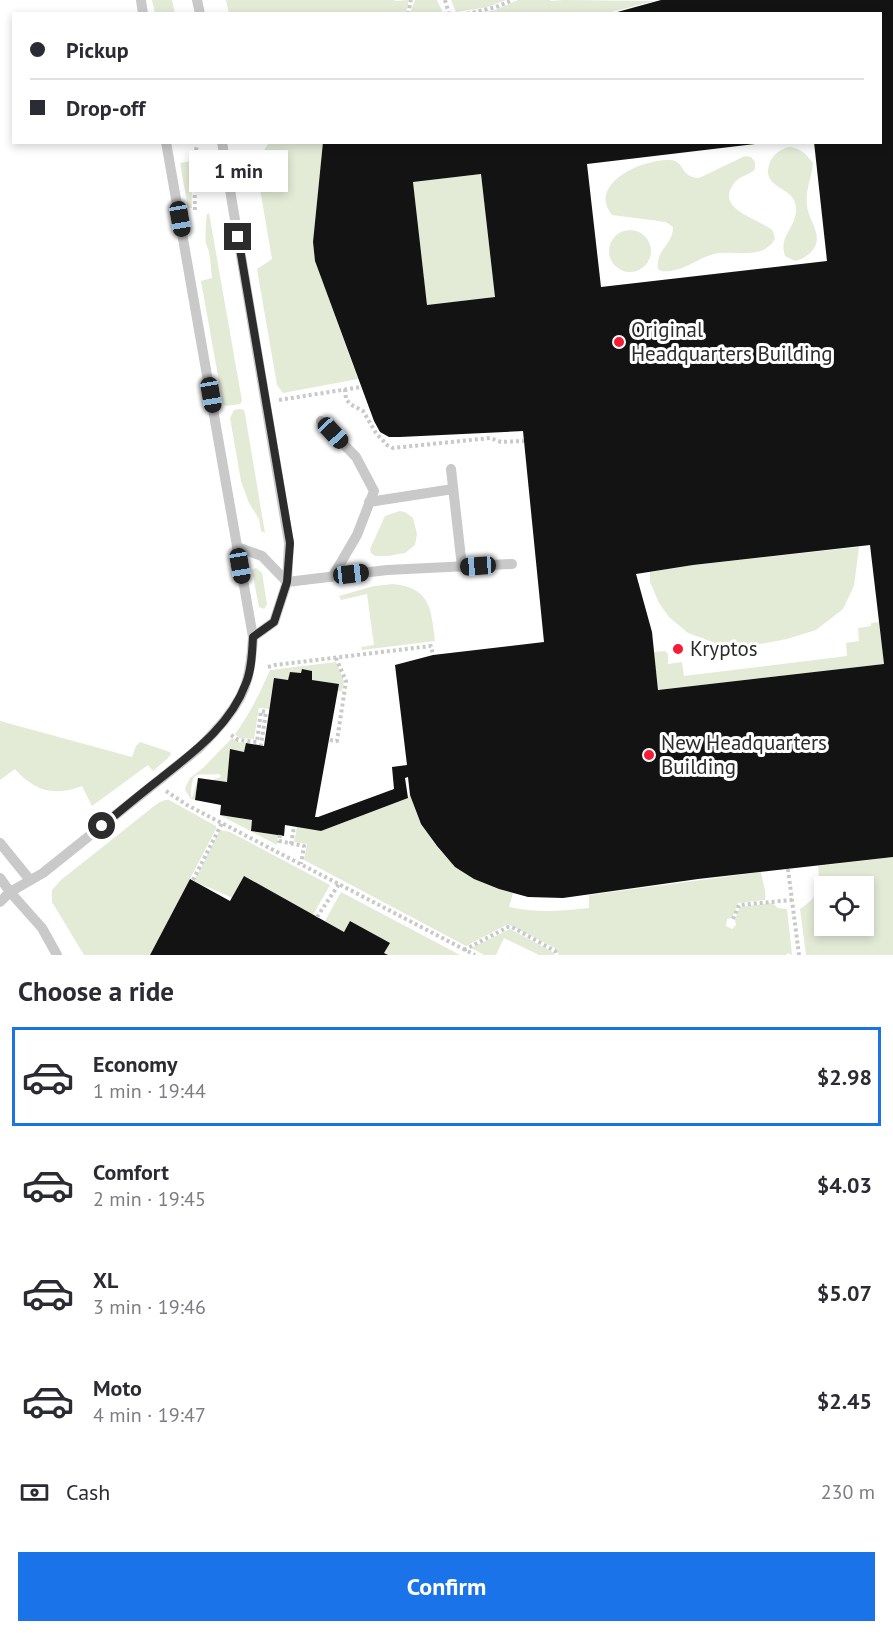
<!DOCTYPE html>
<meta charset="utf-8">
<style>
body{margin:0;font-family:"PT Sans",sans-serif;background:#f2f2f3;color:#2b2b33;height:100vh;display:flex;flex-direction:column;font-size:22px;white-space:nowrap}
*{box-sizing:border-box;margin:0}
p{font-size:20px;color:#7c7c81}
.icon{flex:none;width:33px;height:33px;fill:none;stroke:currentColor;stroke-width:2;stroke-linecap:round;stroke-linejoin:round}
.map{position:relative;height:955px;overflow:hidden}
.side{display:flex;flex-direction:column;background:#fff;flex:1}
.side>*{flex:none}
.hud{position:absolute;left:12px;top:12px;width:870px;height:132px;border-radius:0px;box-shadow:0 3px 9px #0003;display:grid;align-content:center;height:132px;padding:0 18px;background:#fff}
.fabs{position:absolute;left:814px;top:876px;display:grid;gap:12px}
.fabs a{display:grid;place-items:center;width:60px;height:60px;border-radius:0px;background:#fff;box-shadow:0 3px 9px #0003;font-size:30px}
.end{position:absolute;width:27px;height:27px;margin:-14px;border:8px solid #2c2c2c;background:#fff;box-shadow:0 0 0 3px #fff}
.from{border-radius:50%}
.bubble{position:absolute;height:42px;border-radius:0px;background:#fff;box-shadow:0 3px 9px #0003;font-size:20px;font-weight:600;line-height:42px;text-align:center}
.car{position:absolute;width:18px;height:36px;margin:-18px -9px;border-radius:8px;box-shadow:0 0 4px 2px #0007;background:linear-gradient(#222 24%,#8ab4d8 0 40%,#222 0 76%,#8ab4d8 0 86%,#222 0)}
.hud b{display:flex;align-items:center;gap:21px;height:57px;font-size:22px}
.hud b+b{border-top:2px solid #e1e1e2}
.hud i{width:15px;height:15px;background:#2b2b33}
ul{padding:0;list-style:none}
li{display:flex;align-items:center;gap:18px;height:99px;margin:0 12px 9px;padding:0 6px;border:3px solid transparent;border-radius:0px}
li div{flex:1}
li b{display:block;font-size:22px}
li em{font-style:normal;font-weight:600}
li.selected{border-color:#1a73e8}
li>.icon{width:54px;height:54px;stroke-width:1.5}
h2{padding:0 18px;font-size:27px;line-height:72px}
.pay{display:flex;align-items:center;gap:15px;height:66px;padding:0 18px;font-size:22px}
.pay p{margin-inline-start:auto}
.primary-button{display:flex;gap:12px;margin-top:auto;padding:12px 18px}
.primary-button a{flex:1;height:69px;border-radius:0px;background:#1a73e8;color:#fff;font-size:24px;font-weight:600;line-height:69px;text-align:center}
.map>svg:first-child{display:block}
.green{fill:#e3ebd7;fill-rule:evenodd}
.building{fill:#131313;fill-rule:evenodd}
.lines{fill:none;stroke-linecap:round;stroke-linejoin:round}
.path{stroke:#c9c9c9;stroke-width:4;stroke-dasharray:3 3;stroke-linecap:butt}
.lane{stroke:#c9c9c9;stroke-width:10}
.route{stroke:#2c2c2c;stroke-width:8}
.poi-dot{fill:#f51c34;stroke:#fff;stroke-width:2}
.labels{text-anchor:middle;stroke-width:6;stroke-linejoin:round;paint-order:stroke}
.poi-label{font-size:21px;fill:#2c2c2c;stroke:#fff;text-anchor:start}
</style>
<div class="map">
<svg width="893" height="955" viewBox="0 0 893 955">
<rect width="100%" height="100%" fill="#fff"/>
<!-- green -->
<g class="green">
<path d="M152 0H172L175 13H155Z"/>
<path d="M226 0H394L395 1 409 0 406 13 229 14Z"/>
<path d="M415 0H437L443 13H410Z"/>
<path d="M451 0H506L488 7 456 12Z"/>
<path d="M518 0H550L551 1 563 0 655 1 607 13H481L495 10Z"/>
<path d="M269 143H323L313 242 315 261 358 379 283 393 277 385 257 269 272 259 258 177 265 175 263 162H256Z"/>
<path d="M789 147C801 148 806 154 813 163 812 177 805 191 807 205 808 221 826 237 811 252 806 257 802 259 795 261L785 256C778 235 797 228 796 208 796 185 757 190 771 160 775 153 781 149 789 147Z"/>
<path d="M745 156 751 157 755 162V169C750 175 742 175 736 181 711 209 759 218 773 231L775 239C772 244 768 248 761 251 748 255 733 252 719 253 698 256 683 274 661 271L658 269C655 250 673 245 673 227L666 222 612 215C586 183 645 158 670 160 686 161 679 177 699 178Z"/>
<path d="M191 161 192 208H188L180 163Z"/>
<path d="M481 174 495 297 427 305 413 182Z"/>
<path d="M209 213 242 401 240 404 225 406 223 404 201 281 212 278C211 270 211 261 209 253 209 250 207 247 206 244 205 239 206 219 207 214Z"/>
<circle cx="630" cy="251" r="21"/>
<path d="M240 409 244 410 245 414 265 533 261 531 259 519 249 503 241 481 230 418 234 410Z"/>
<path d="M400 511 405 512 413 518 417 534 415 545 405 553 388 556H375L371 553 370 549 385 516Z"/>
<path d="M859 547 854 586 843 609 816 630 787 639 755 645 718 644 688 633 669 617 659 603 650 582V572L693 565Z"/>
<path d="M256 568 262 573 267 604 264 609 259 607 252 571 253 569Z"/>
<path d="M393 584C431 588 431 609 435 641L362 650 361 647 374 645 367 594 341 600 339 596 374 586Z"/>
<path d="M879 622 884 664 658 690 654 652 665 651 668 654V664L682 662 684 676 847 656 846 643 859 641 858 628 871 626V623Z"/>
<path d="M336 662 344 681 342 691H338L339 684 312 680V671L302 669 301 673 290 672 288 680 274 679 269 709 259 708 254 739 239 738 235 734C250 713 260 693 270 670Z"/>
<path d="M0 721 132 757 136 746 140 742 170 752 171 754 168 758 153 771 148 765 92 806 82 786C55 797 34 791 15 769L0 780Z"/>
<path d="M232 738 237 742 246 743 244 752 230 750 227 782 212 780 219 778 221 776 219 774C196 777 192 766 191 797L192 798 198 778 195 800 191 799 185 790 186 786 190 778 204 767Z"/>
<path d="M410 795C414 804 416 813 420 822 423 827 427 832 430 837 452 869 475 883 513 893L509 907C537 913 561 911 589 908V895L761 872C762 880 767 893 765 900L738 903 732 918 727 919 726 926 732 929 736 925 735 919 740 907 772 903 778 908 787 909 792 954 791 955 788 953 786 955H559L555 948 508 924 466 946 304 860 307 844 294 842 297 827 321 831 408 798Z"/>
<path d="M165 800H169L216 826V829L150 955H84L52 902V890L61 880 158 803Z"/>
<path d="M220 815 252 820 251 831 278 835 277 845Z"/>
<path d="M220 830 230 832 330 885 313 915 244 876 232 898C220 891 207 888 194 881Z"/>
<path d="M893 857V955H806L800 909C820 896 820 887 818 866ZM825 886H864V926H825Z"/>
<path d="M341 892 460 955H388L384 953 389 943 350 921 344 932 325 921Z"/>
<path d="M510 929 553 952 554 955H539L504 938 496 955H484L471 948Z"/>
</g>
<!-- building -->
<g class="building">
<path d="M661 0H893V857L698 879 563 898 528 897 499 889 474 879 455 867 437 846 421 824 410 795 408 777 405 778 408 798 321 831 285 825 284 836 251 831 252 820 220 815 221 805 195 800 198 778 227 782 230 749 244 752 246 743 264 746 274 678 288 680 290 672 301 673 302 669 312 671V680L339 684 315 817H318L394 789 392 767 407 765 395 665 433 655 544 642 523 431 400 437H389L380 432 374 421 315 261 313 242 323 142H755V144L587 164 601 287 827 261 814 142H880V14H610ZM481 174 495 297 427 305 413 182ZM870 545 884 664 658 690 652 632 636 574 693 565Z"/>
<path d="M244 876 344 932 350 921 390 943 384 953 388 955H150L190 879 230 901Z"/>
</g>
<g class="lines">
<!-- path -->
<g class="path">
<path d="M445 0 449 14"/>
<path d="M408 14 411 0"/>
<path d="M467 14 496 7 513 0"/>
<path d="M195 210 194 160 197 145"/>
<path d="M345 389 346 399 350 404 363 411 376 433 387 445 393 448 490 438 501 442 524 441"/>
<path d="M279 400 361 387"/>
<path d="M268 667 275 665 431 646 433 655"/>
<path d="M231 735 238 740 257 742 261 711 266 712 261 745"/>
<path d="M330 740 337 741 346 681 336 658"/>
<path d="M166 791 187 805 475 955"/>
<path d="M280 835 279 841 304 846 301 864"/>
<path d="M291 844 294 827"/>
<path d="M788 869 799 955"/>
<path d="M193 880 222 823"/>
<path d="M317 917 339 884"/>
<path d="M733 919 739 905 792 900"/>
<path d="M464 950 508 927H512L555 951 557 955"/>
</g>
<!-- lane -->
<g class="lane">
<path d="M141 0 143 14"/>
<path d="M197 0 200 14"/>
<path d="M222 142 289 543 287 582 274 622 253 637"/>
<path d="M321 421 356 457 374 491 357 535 333 576"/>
<path d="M451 469 462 567"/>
<path d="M369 502 453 489"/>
<path d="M237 547 262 556 287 582"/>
<path d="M287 582 387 570 512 564"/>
<path d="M0 843 30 880"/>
<path d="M0 878 10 892 42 928 57 955"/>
<path d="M0 902 10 892 43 873 198 749C216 731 241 705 247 680 251 666 252 652 253 637L166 142"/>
</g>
</g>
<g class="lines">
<!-- route -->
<path class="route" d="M102 826C120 811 138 796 156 782 191 754 230 727 246 683 252 669 252 652 253 637L274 622 287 582 290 543 238 237"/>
</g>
<!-- markers -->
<g class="poi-dot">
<circle cx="619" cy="342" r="6"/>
<circle cx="678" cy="649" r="6"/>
<circle cx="649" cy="755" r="6"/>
</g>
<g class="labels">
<!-- poi labels -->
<g class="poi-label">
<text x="631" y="337">Original<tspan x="631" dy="24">Headquarters Building</tspan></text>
<text x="690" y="656">Kryptos</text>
<text x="661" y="750">New Headquarters<tspan x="661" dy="24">Building</tspan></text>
</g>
</g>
</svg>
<div class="fabs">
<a><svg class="icon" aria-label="locate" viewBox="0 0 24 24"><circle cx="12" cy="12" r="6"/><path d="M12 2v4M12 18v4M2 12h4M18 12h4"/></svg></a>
</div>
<i class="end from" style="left:102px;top:826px"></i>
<i class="end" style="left:238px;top:237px"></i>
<div class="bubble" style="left:189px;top:150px;width:99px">1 min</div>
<i class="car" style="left:180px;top:219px;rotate:170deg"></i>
<i class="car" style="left:211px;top:395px;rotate:170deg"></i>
<i class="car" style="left:333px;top:433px;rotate:137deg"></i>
<i class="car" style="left:240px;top:566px;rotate:170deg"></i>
<i class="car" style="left:478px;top:566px;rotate:266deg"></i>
<i class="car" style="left:351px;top:574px;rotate:83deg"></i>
<div class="hud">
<b><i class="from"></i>Pickup</b>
<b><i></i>Drop-off</b>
</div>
</div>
<section class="side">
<h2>Choose a ride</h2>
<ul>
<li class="selected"><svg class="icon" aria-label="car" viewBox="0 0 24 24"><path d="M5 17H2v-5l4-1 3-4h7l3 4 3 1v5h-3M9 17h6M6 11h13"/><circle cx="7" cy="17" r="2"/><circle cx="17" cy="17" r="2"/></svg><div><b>Economy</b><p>1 min · 19:44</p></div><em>$2.98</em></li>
<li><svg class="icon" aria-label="car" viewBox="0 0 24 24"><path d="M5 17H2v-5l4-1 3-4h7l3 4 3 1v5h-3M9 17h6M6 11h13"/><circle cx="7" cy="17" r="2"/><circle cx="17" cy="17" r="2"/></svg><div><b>Comfort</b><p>2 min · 19:45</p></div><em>$4.03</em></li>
<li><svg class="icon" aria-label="car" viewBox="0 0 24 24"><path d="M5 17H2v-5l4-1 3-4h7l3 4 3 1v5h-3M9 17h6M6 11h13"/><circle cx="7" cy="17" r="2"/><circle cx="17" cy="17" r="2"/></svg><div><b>XL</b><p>3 min · 19:46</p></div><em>$5.07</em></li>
<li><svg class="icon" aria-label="car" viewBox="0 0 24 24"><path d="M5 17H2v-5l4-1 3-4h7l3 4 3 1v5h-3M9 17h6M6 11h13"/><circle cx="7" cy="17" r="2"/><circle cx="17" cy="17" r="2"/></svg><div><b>Moto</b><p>4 min · 19:47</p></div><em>$2.45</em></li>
</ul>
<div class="pay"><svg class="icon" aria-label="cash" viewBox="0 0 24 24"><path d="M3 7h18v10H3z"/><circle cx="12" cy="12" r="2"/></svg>Cash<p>230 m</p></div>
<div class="primary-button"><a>Confirm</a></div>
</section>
